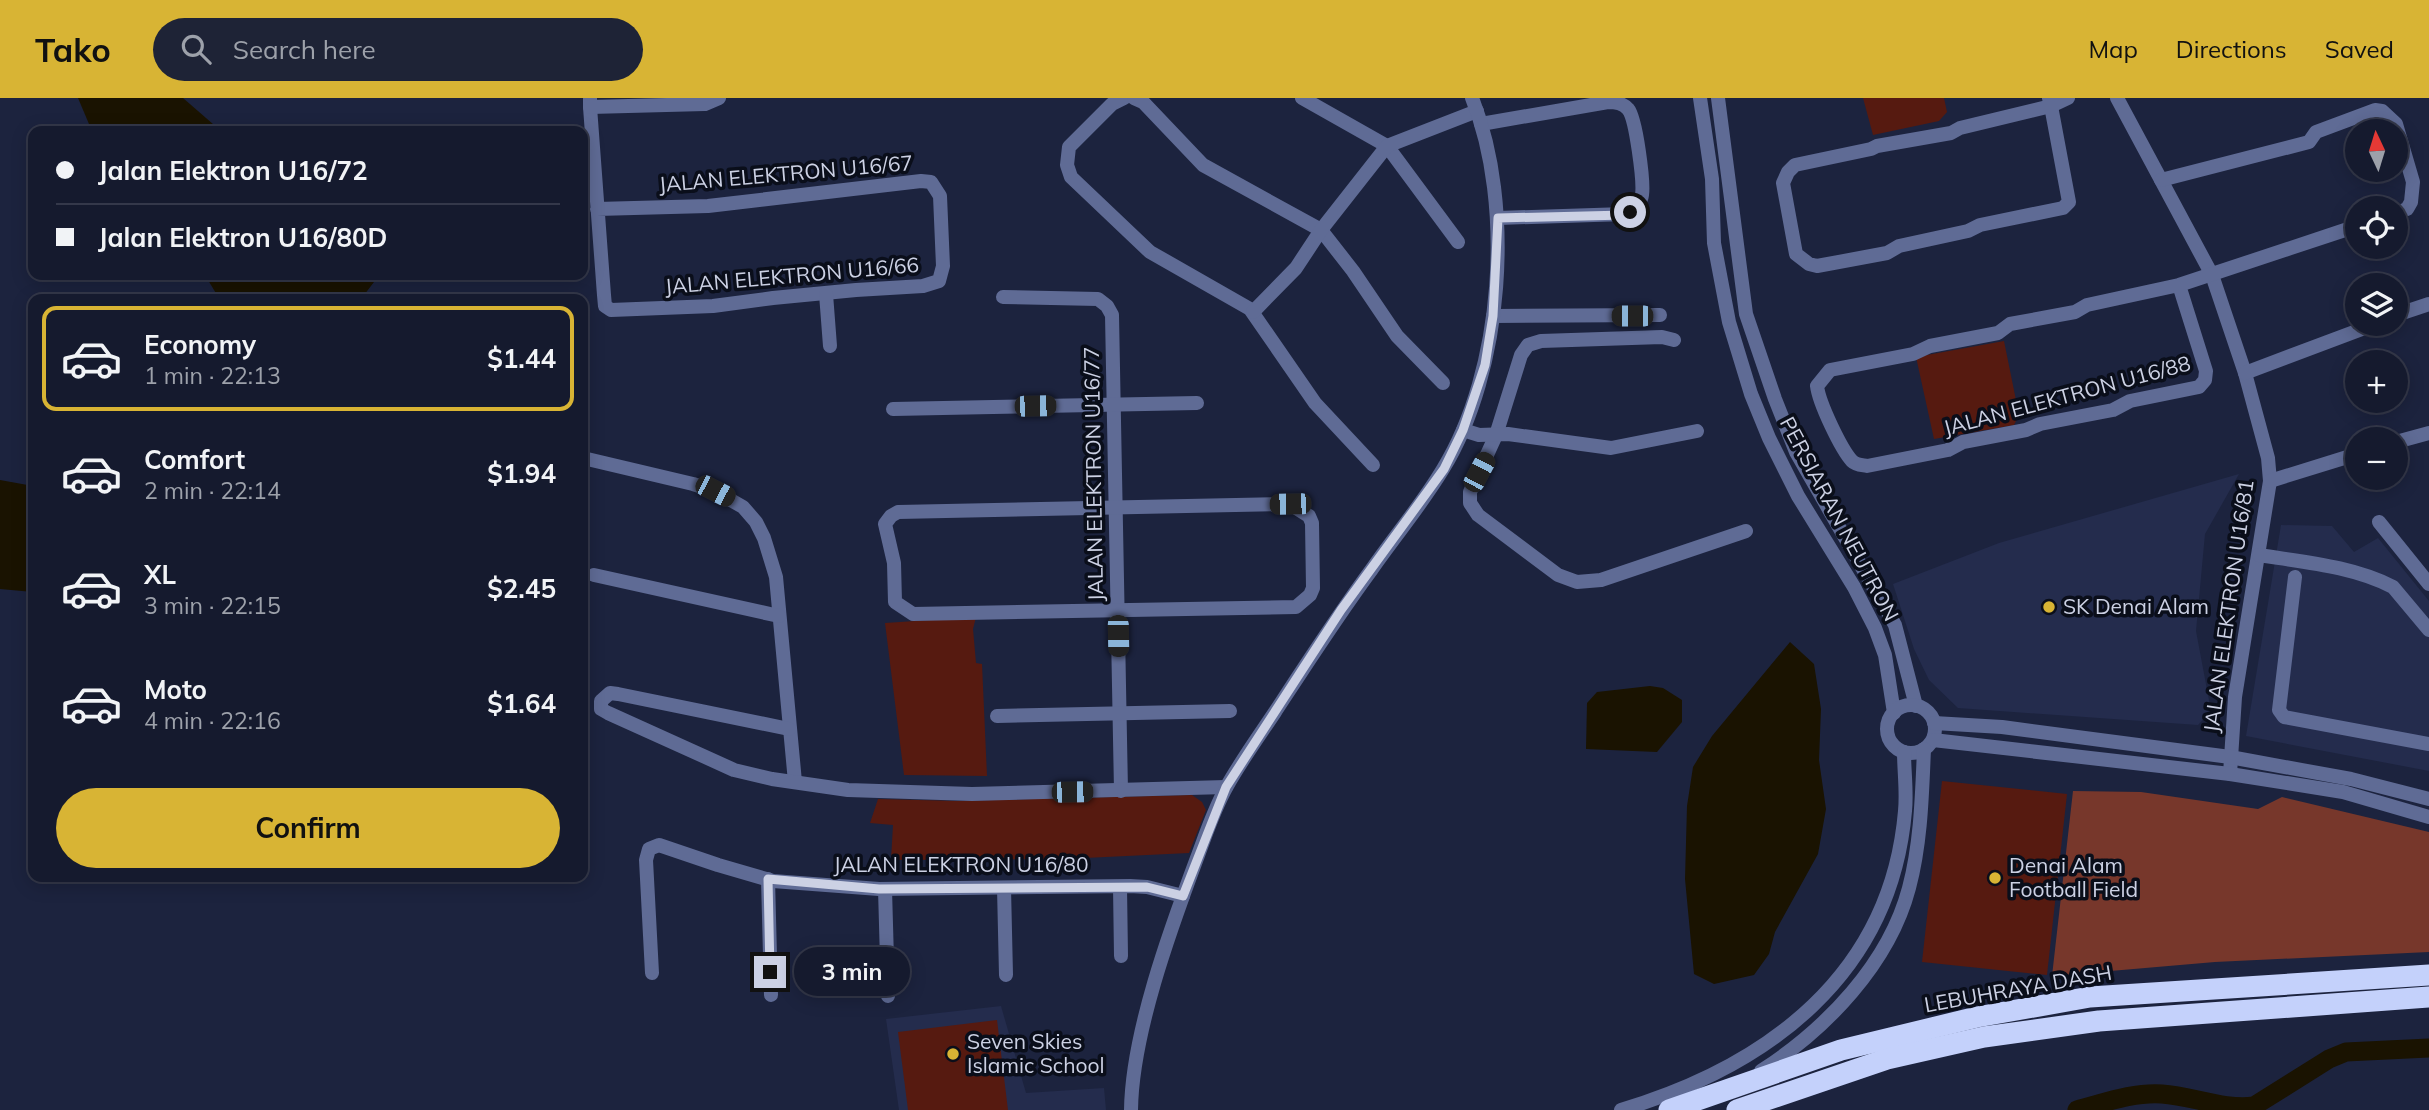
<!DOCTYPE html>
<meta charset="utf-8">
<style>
body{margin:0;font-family:Mulish,sans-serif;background:#1e2336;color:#f1f3f6;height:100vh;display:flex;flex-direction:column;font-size:26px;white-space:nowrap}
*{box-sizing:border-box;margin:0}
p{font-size:23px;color:#9da1aa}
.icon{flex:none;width:38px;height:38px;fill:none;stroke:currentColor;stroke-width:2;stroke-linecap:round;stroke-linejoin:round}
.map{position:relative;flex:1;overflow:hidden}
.side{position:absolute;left:28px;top:196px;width:560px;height:588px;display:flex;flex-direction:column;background:#151a2e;border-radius:14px;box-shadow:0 4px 18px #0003,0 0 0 2px #34384a}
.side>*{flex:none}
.banner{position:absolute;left:28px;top:28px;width:560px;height:154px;border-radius:14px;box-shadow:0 4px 18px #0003,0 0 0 2px #34384a;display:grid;align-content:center;height:154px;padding:0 28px;background:#151a2e}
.needle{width:46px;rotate:356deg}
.fabs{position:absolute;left:2345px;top:21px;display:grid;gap:14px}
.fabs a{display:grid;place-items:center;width:63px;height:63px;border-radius:50%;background:#151a2e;box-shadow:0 4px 18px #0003,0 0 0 2px #34384a;font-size:35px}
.end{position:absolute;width:32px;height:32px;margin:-16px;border:9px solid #ccd1e4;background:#111;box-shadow:0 0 0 4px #111}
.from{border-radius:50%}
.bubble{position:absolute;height:49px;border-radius:24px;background:#151a2e;box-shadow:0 4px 18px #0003,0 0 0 2px #34384a;font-size:23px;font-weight:700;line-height:49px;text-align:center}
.car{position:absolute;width:21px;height:42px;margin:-21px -10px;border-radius:9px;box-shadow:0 0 5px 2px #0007;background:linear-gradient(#222 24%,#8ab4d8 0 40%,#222 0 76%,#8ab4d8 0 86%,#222 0)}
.banner b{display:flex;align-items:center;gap:24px;height:66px;font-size:26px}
.banner b+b{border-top:2px solid #34384a}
.banner i{width:18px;height:18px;background:#f1f3f6}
ul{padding:12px 0 0;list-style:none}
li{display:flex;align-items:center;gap:21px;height:105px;margin:0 14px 10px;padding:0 14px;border:4px solid transparent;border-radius:14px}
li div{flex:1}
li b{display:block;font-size:26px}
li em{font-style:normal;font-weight:700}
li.selected{border-color:#d8b434}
li>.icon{width:63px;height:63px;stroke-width:1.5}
.button{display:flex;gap:14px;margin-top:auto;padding:14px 28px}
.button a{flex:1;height:80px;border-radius:42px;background:#d8b434;color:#111;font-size:28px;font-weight:700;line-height:80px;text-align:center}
header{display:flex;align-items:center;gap:42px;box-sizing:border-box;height:98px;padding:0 35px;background:#d8b434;color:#111}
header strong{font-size:33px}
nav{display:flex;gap:38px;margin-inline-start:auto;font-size:24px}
.search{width:490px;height:63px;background:#1e2336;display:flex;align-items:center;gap:18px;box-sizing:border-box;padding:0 24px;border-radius:38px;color:#9da1aa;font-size:26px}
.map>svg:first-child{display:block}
.built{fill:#242c4d}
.green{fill:#561a10}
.forest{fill:#77372b}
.water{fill:#1a1301}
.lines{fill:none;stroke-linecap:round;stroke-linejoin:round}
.river{stroke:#1a1301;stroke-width:19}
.minor{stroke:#5f6b95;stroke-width:14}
.highway{stroke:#c4d1fb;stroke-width:21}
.route{stroke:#ccd1e4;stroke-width:9}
.poi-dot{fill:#d8b434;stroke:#0a0e1a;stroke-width:2.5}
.labels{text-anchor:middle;stroke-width:7;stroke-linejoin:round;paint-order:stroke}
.street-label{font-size:21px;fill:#ccd1e4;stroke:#0a0e1a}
.poi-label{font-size:21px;fill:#ccd1e4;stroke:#0a0e1a;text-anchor:start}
</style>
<header>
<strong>Tako</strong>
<div class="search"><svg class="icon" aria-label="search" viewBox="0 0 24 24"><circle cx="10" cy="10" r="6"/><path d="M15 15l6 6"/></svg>Search here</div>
<nav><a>Map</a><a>Directions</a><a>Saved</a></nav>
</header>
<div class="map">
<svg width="2429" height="1012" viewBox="0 0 2429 1012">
<rect width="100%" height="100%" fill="#1c233e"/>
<!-- built -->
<g class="built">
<path d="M2239 376 2205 436 2196 533 2211 613 2198 627 1958 610 1929 582 1914 551 1893 486 1999 445Z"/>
<path d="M2281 427 2332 428 2354 454 2378 440 2429 503V673L2246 638Z"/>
<path d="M1001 908 1026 995 1104 990 1106 1012H899L886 921Z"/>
</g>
<!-- green -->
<g class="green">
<path d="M1863 0H1944L1947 14 1939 23 1873 37Z"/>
<path d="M2004 243 2019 317 2014 327 1934 341 1916 259Z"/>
<path d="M976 519 973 531 976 565 982 566 987 678 904 677 885 525Z"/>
<path d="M1942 683 2067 696 2047 877 1922 864Z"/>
<path d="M1192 697 1202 704 1206 712 1189 755 1064 761 891 762 893 727 870 725 878 701 957 703Z"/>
<path d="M997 922 1008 1012H908L898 934Z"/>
</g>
<!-- forest -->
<path class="forest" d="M2073 693 2141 694 2258 711 2282 699 2429 734V854L2215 864 2052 878Z"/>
<!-- water -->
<g class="water">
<path d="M78 0H183L221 33H96L89 26Z"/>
<path d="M205 177H366L374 184 361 201H215L217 197Z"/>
<path d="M0 382 33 388V494L0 491Z"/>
<path d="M1790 544 1814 566 1821 611 1819 662 1826 711 1818 756 1775 834 1769 856 1754 877 1714 886 1694 876 1685 781 1687 708 1693 669 1712 638Z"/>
<path d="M1650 588 1663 590 1682 602V624L1657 654 1586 651 1587 605 1597 594Z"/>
</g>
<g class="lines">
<!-- river -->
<path class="river" d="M2077 1012C2104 1005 2133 994 2162 996 2193 998 2223 1012 2254 1008L2329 961 2346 954 2429 950"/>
<!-- minor -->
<g class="minor">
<path d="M590 0V9L604 197 605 208 611 212 713 208 773 200 856 192 923 188 939 183 943 168 940 98 931 84 921 83 708 108 597 111"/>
<path d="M1124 0 1112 6 1069 49 1067 67 1071 79 1150 154 1250 211 1315 305 1373 367"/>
<path d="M1134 0 1143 4 1203 67 1321 132 1353 173 1397 238 1443 285"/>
<path d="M1302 0 1387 48 1458 144"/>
<path d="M1700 0 1712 81 1714 145 1729 224 1751 296 1769 340 1798 398 1854 489 1875 530 1885 557 1894 615"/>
<path d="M1718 0 1746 216 1775 301 1796 354 1895 527 1916 608"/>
<path d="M2049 0 2051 8 2069 104 2063 110 1980 127 1968 133 1899 148 1887 155 1817 168 1809 166 1796 156 1783 85 1788 74 1795 67 1871 51 1877 48 1951 35 1960 30 2051 8 2068 0"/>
<path d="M2117 0 2212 177 2245 275 2268 360 2270 383 2235 599 2230 676"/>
<path d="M590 9 705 6 719 0"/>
<path d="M1481 26 1608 4C1615 4 1623 5 1628 11 1636 20 1644 84 1642 97 1641 106 1632 112 1625 116L1498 120"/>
<path d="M2161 82 2309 44 2316 34 2375 12 2382 13 2396 26 2413 84 2411 104 2407 111 2396 115"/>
<path d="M2179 187 2206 273 2205 282 2199 289 2130 303 2113 312 2040 326 2026 332 1963 344 1948 352 1867 368C1862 367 1856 367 1852 363 1841 351 1819 305 1817 288L1830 272 1913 256 1930 248 1998 235 2010 226 2075 214 2087 207 2179 187 2357 128"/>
<path d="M826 196 830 248"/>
<path d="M1003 199 1098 201 1107 208 1112 217 1121 693"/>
<path d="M1253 214 1296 170 1321 132 1387 48 1477 13"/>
<path d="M2396 217 2429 206"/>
<path d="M1493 218 1660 217"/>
<path d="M1674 242 1662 239 1541 243 1528 247 1521 257 1496 337 1470 394V405L1478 417 1558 477 1577 484 1601 482 1746 433"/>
<path d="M2245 275 2362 231 2371 226"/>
<path d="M893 311 1197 305"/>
<path d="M1463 332 1479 337 1508 336 1611 350 1697 333"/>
<path d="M2396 344 2429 335"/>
<path d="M583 360 693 386 715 393 743 409 756 424 764 440 776 479 795 684"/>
<path d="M2270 383 2357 356"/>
<path d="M1290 406 1309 418 1312 425 1313 490 1310 497 1296 509 913 516 895 504 894 465 885 426 891 418 898 414Z"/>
<path d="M2379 424 2429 486"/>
<path d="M2259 457C2302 464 2353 468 2393 489L2429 532"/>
<path d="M594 477 779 518"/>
<path d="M2295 479 2279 612 2284 619 2429 646"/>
<circle cx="1911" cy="631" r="24"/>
<path d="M997 618 1230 613"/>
<path d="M1934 625 2002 629 2230 659 2351 681 2429 701"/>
<path d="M789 631 618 596 610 595 601 603V611L608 615 734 672 772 681 848 692 972 696 1226 689"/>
<path d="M1933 642 2230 676 2343 694 2429 719"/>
<path d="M768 781 771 897"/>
<path d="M1120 789 1121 858"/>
<path d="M1004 790 1006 877"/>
<path d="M885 791 888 898"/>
<path d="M652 875 646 762 649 751 659 747 718 767 773 783 879 791 1130 788 1147 789 1183 798"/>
<path d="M1761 973C1826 931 1889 866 1909 790 1921 745 1922 697 1924 651"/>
<path d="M1131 1012C1132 936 1170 832 1197 760 1206 736 1214 711 1227 688 1241 663 1259 638 1275 614 1307 565 1338 517 1372 471 1395 438 1422 406 1443 371 1503 273 1515 107 1472 0"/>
<path d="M1621 1012C1768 968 1891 877 1905 713 1907 694 1904 673 1904 654"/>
</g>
<!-- highway -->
<g class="highway">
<path d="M1669 1012 1841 952 1977 919 2090 899 2429 877"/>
<path d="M1737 1012 1887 961 1984 939 2099 923 2429 899"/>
</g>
</g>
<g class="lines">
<!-- route -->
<path class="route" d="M770 874 768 781 879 791 1147 789 1183 798 1226 689 1341 512 1444 371 1463 332 1485 267 1489 242 1493 218 1498 120 1625 117 1630 114"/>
</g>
<!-- markers -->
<g class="poi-dot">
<circle cx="2049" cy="509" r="7"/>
<circle cx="1995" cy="780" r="7"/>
<circle cx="953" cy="956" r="7"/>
</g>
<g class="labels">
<!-- street labels -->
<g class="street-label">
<text transform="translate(786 76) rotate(-5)" y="7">JALAN ELEKTRON U16/67</text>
<text transform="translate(792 178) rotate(-5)" y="7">JALAN ELEKTRON U16/66</text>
<text transform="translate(2067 298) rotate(-15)" y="7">JALAN ELEKTRON U16/88</text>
<text transform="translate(1094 376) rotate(-91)" y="7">JALAN ELEKTRON U16/77</text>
<text transform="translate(1839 421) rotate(62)" y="7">PERSIARAN NEUTRON</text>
<text transform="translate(2229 508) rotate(-82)" y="7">JALAN ELEKTRON U16/81</text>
<text x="961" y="774">JALAN ELEKTRON U16/80</text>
<text transform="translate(2018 891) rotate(-10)" y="7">LEBUHRAYA DASH</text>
</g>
<!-- poi labels -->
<g class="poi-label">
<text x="2063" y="516">SK Denai Alam</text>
<text x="2009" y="775">Denai Alam<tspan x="2009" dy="24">Football Field</tspan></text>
<text x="967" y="951">Seven Skies<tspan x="967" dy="24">Islamic School</tspan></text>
</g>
</g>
</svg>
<div class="fabs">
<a><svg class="needle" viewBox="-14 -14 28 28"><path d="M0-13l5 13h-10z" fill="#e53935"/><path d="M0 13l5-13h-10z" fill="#9da1aa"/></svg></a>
<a><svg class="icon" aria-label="locate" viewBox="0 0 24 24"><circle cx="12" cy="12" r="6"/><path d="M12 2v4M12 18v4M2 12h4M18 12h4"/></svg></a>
<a><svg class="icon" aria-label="layers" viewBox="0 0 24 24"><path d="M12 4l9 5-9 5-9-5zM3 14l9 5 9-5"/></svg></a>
<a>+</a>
<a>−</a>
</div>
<i class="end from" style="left:1630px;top:114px"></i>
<i class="end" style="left:770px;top:874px"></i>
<div class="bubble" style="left:794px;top:849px;width:116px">3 min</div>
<i class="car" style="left:1632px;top:218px;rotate:270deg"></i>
<i class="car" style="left:1035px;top:308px;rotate:89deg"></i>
<i class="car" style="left:1479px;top:374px;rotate:28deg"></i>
<i class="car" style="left:715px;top:393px;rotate:117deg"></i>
<i class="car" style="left:1290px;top:406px;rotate:269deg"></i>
<i class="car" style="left:1118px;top:538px;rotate:179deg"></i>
<i class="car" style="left:1072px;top:694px;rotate:89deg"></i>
<div class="banner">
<b><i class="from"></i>Jalan Elektron U16/72</b>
<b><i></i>Jalan Elektron U16/80D</b>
</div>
<section class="side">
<ul>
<li class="selected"><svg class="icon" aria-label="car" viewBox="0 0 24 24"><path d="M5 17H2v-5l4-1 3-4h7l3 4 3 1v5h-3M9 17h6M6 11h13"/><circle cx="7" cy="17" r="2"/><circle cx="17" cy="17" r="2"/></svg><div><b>Economy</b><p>1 min · 22:13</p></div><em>$1.44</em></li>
<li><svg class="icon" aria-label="car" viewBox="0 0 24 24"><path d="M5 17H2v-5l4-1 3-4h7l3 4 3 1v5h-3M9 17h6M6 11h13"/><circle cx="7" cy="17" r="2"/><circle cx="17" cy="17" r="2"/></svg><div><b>Comfort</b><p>2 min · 22:14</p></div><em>$1.94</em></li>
<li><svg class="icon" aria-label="car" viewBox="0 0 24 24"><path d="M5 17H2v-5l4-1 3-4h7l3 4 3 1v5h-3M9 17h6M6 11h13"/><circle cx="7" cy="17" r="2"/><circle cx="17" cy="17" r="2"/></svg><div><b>XL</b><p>3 min · 22:15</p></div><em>$2.45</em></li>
<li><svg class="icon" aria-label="car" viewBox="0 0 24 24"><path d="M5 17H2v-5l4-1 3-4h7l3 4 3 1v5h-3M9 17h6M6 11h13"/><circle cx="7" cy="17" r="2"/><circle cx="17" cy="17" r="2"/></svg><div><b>Moto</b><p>4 min · 22:16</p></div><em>$1.64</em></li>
</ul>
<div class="button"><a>Confirm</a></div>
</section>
</div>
